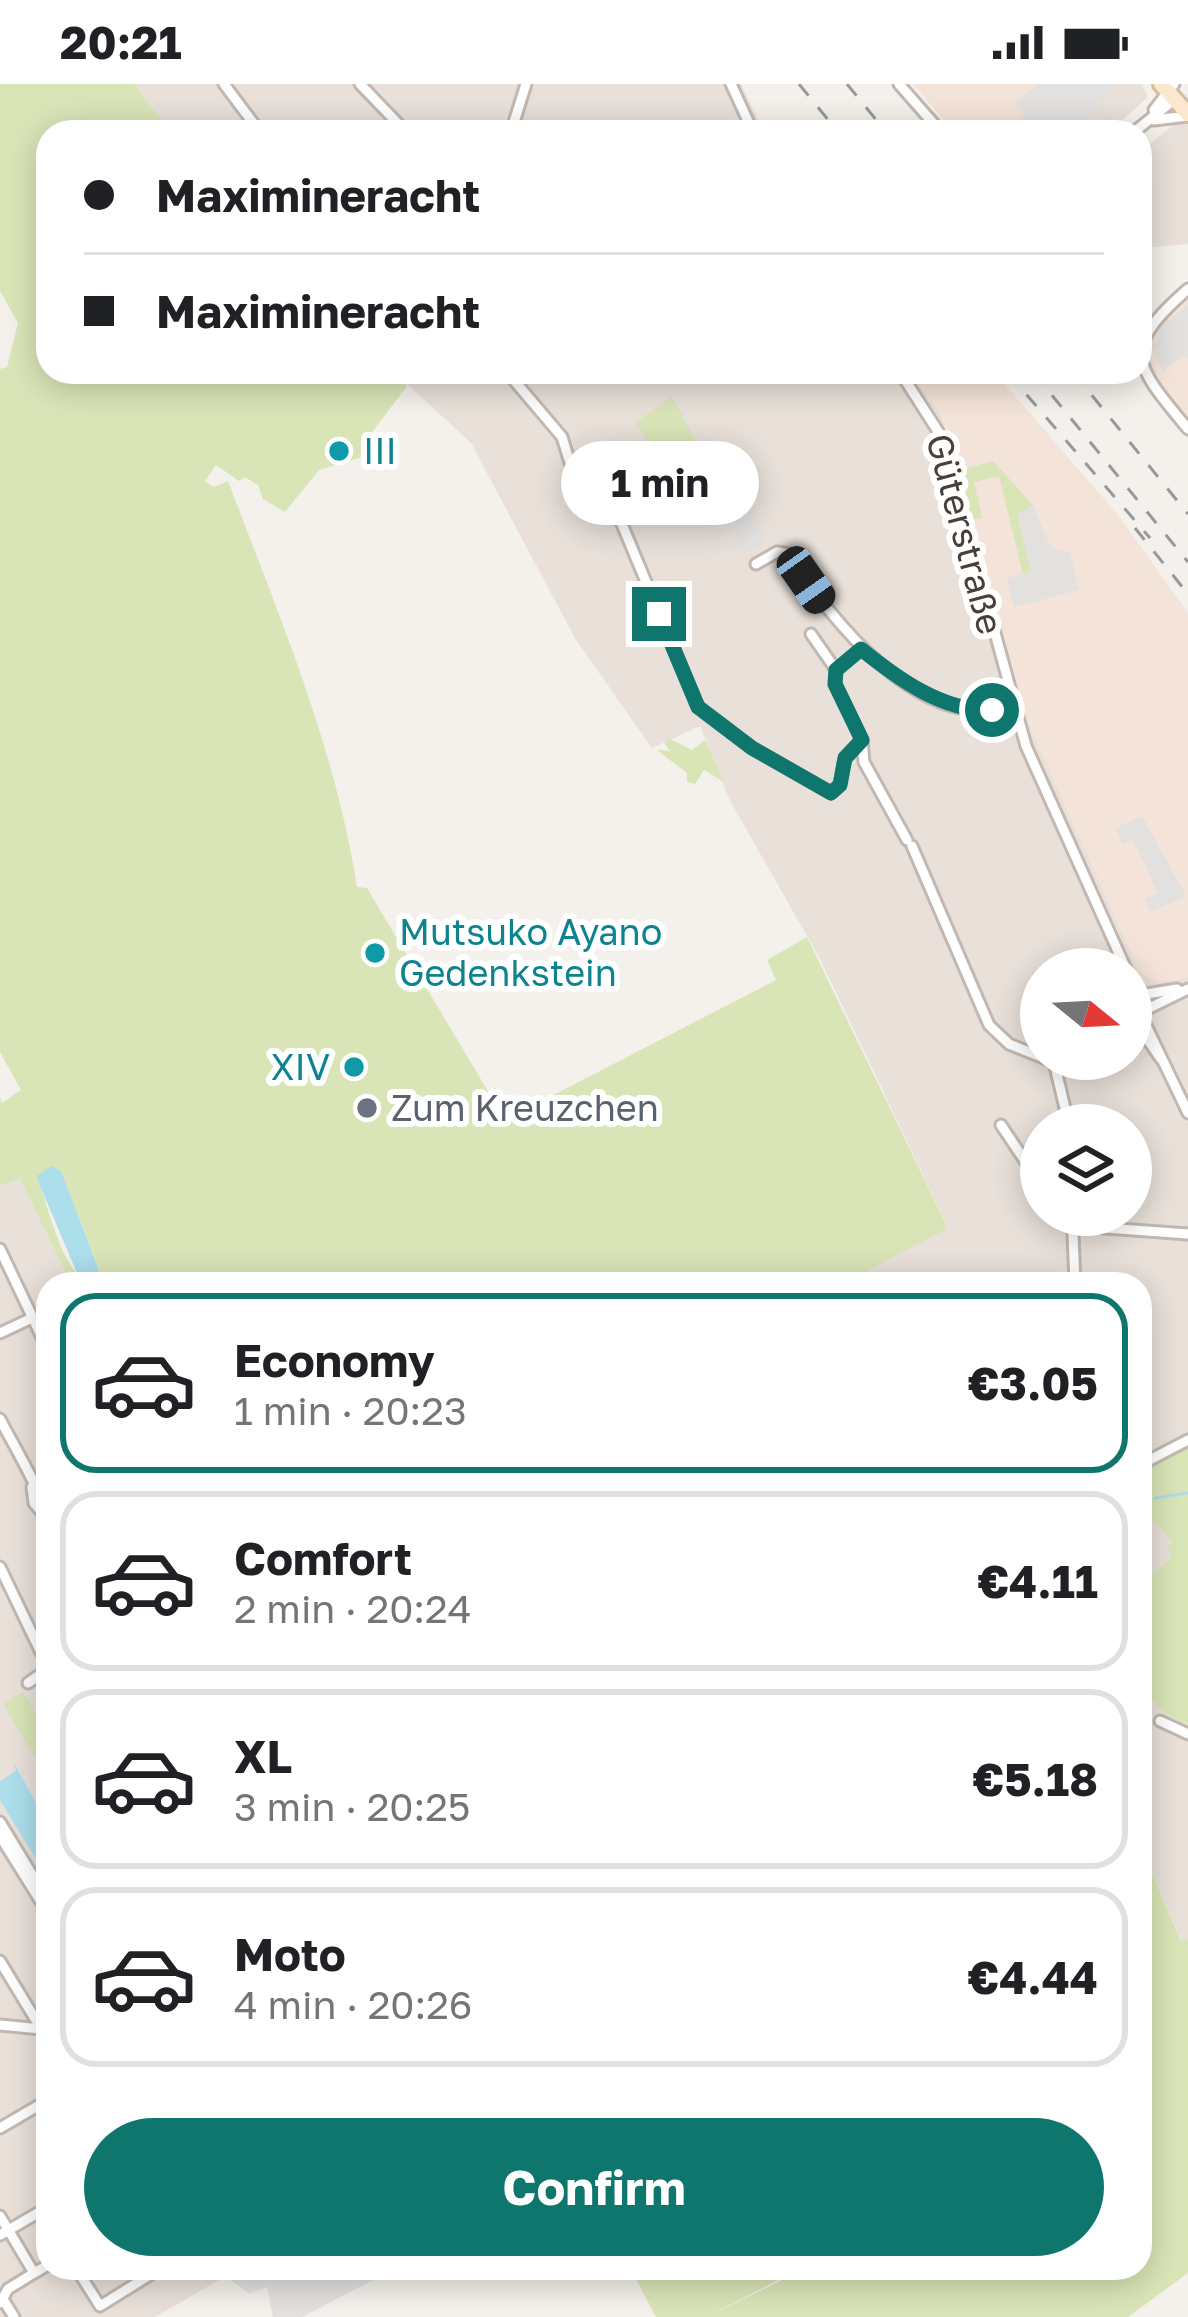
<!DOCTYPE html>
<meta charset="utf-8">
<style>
body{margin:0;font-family:"Golos Text",sans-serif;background:#f2f2f2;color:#202124;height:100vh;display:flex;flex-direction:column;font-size:45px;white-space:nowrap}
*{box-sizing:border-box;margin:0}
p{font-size:39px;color:#757577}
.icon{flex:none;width:66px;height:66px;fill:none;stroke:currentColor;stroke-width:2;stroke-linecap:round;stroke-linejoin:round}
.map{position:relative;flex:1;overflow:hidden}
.side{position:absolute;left:36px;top:1188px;width:1116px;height:1008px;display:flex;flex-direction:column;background:#fff;border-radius:36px;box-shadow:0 6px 30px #0003}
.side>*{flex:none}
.hud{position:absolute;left:36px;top:36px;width:1116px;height:264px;border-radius:36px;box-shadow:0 6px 30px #0003;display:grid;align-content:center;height:264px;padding:0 48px;background:#fff}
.needle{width:78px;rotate:108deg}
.fabs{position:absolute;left:1020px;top:864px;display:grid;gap:24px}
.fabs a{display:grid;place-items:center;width:132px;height:132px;border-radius:50%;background:#fff;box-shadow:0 6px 30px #0003;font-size:60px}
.end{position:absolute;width:54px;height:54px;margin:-27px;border:15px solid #0f766e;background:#fff;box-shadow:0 0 0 6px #fff}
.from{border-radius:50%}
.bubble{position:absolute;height:84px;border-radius:42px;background:#fff;box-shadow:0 6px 30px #0003;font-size:39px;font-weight:700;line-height:84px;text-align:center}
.car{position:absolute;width:36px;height:72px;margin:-36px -18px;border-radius:15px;box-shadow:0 0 9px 3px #0007;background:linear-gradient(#222 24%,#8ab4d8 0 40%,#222 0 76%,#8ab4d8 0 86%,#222 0)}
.hud b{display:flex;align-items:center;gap:42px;height:114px;font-size:45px}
.hud b+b{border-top:3px solid #e0e0e0}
.hud i{width:30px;height:30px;background:#202124}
ul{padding:21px 0 0;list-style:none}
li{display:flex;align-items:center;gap:36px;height:180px;margin:0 24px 18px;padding:0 24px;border:6px solid #e0e0e0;border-radius:36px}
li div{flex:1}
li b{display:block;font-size:45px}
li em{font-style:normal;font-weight:700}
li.selected{border-color:#0f766e}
li>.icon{width:108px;height:108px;stroke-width:1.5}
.primary-button{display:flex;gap:24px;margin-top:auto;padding:24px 48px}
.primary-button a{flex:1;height:138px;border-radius:72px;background:#0f766e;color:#fff;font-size:48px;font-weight:700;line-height:138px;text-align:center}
.status{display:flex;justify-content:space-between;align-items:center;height:84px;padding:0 60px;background:#fff;direction:ltr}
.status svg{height:33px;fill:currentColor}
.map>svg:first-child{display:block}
.residential{fill:#e8e0d9;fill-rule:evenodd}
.commercial{fill:#f4e3d8}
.green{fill:#d9e5b7}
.parking{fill:#e3e1df}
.water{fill:#acdeec}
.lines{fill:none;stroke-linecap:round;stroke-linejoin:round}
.stream{stroke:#acdeec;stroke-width:3}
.street-casing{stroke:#c2b8b1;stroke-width:15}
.secondary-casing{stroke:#d4bc9f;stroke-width:20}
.street{stroke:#fff;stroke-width:9}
.secondary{stroke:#fbe8ce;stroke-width:14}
.rail{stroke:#989898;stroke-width:3;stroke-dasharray:15 15;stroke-linecap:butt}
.route{stroke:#0f766e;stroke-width:15}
.culture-dot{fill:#0f9aa8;stroke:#fff;stroke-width:4.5}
.worship-dot{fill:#6b7280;stroke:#fff;stroke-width:4.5}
.labels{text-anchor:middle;stroke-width:12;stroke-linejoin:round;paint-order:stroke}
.culture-label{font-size:36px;fill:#0d838f;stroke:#fff;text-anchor:start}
.street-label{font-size:36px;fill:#483f39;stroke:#fff}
.worship-label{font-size:36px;fill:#5b616d;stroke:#fff;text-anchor:start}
</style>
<div class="status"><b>20:21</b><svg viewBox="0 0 49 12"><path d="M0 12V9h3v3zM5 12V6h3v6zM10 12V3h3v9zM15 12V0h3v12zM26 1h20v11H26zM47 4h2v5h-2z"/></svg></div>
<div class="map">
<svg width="1188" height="2233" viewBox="0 0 1188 2233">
<rect width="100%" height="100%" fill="#f4f0eb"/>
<!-- residential -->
<g class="residential">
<path d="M135 0H741L764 48H170Z"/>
<path d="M1038 0H1142L1148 13 1109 48H1007L1026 31Z"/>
<path d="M1188 28V160L1143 164 1140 69Z"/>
<path d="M394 288H911L942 332 1017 614 1157 898 1188 894V1855L1182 1858 1140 1761V1200H865L862 1189 948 1143 819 873 729 715 700 642 652 664 576 556 471 359ZM1041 885H1131V975H1041ZM1041 1041H1131V1131H1041Z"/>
<path d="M0 1045 71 1200H48V2184H240L155 2233H0Z"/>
</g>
<!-- commercial -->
<g class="commercial">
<path d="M913 0H1038L1016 19 1026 31 1007 48H954Z"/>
<path d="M1188 216V335L1155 293 1146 263 1161 238Z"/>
<path d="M912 288H994L1118 431 1188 529V894L1157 898 1140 889 1017 614 954 365 942 332Z"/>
</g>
<!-- green -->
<g class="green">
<path d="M0 0H135L170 48H48V288H394L407 302 370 351 372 370 319 386 285 428 263 415 258 401 245 393 239 397 216 381 205 397 214 403 228 397C278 529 335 662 357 803L367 804 505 1036 776 896 767 876 807 853 948 1144 863 1189 865 1200H96L102 1193 61 1088 40 1102C50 1129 63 1188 90 1200H71L20 1094 0 1102V1013L2 1019 21 1006 0 968V285L7 283 18 239 0 207Z"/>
<path d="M672 313 700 365 666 386 636 338Z"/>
<path d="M993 377 1033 421 1018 432 1031 488 1023 490 999 392 974 398 982 434 972 436 960 386Z"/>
<path d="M670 655 692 666 705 656 724 698 704 686 695 700 687 698V689L657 666 670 667 664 659Z"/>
<path d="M1188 1361V1639L1186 1640C1120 1609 1140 1566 1140 1502L1172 1473 1167 1463 1173 1458 1140 1421V1385Z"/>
<path d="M23 1608 48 1651V1695L3 1620Z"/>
<path d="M1140 1761 1181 1857 1188 1855V2189L1128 2233H656L630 2184H801L707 2233 807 2184H1140Z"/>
</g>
<!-- parking -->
<g class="parking">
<path d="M1038 0H1113L1116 4 1096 20 1101 27 1081 36 1085 42 1079 48 1071 38 1065 48H1039L1015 19Z"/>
<path d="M1188 221V275L1184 271 1163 287 1151 261 1161 252 1157 246Z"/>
<path d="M725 378 766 459 743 471 715 416 695 426 682 402Z"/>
<path d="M1033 421 1051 464 1070 469 1079 506 1014 523 1007 494 1031 488 1017 431Z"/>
<path d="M1142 732 1186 812 1151 828 1144 815 1157 809 1154 800 1133 756 1122 760 1116 744Z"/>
<path d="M241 2184H397L302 2233H273L267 2203 250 2210 226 2193Z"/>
</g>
<!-- water -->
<g class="water">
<path d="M51 1082 61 1087 102 1194 96 1200 80 1196 40 1102 37 1092Z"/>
<path d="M14 1679 48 1741V1795L0 1716V1697L16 1687Z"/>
</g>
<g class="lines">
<!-- stream -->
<path class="stream" d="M1155 1414 1188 1409"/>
<!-- street casing -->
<g class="street-casing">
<g id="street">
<path d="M224 0 260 48"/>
<path d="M360 0 406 48"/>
<path d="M731 0 753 48"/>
<path d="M899 0 941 48"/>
<path d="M1154 26 1174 0"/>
<path d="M1154 36 1188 32"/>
<path d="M511 48 526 0"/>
<path d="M1134 48 1175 15"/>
<path d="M1188 205C1119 265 1134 280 1188 345"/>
<path d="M507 288 562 353 571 382 619 433 698 623 752 664 831 709 840 701 845 674 860 662"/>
<path d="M900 288 941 352 1026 662 1126 885"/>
<path d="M756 480 777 468 790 470C825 531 929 659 1012 618"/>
<path d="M811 550 836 586 861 565"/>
<path d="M836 586 835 600 862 656 864 678 907 756"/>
<path d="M912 762 989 941 1009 960 1054 978"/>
<path d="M1131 902 1139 943 1161 975"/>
<path d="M1134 912 1177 905"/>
<path d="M1139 927 1188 1029"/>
<path d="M1131 933 1188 905"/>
<path d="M1060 975 1054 978 1069 1041"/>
<path d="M1001 1041 1041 1101"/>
<path d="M1070 1131 1092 1143 1188 1150"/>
<path d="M0 1165 48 1266"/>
<path d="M941 1200H961"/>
<path d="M1075 1200 1073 1150 1079 1134"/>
<path d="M0 1249 32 1234"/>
<path d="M0 1335C10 1355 47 1417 46 1432"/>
<path d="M1140 1381 1188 1356"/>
<path d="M32 1403 34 1419 46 1433"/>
<path d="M0 1483 48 1583"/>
<path d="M28 1599 48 1585"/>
<path d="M1160 1637 1188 1650"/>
<path d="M0 1738 48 1817"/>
<path d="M0 1752 48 1829"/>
<path d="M0 1877 48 1956"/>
<path d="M0 1941 41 1945"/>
<path d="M0 2044 48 2016"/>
<path d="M0 2132 34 2189 48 2181"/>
<path d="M0 2151 48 2123"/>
<path d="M76 2184 100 2222 153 2189 150 2184"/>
<path d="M4 2217 14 2233"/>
<path d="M0 2219 8 2205 34 2189"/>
</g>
</g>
<!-- secondary casing -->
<g class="secondary-casing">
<path id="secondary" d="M1161 0 1188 30"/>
</g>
<!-- street -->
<use href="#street" class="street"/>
<!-- secondary -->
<use href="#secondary" class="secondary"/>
<!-- rail -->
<g class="rail">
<path d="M799 0 838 48"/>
<path d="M847 0 886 48"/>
<path d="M1007 288 1150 454"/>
<path d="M1033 288 1188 478"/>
<path d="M1073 288 1188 430"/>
<path d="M1135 444 1188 510"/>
</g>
</g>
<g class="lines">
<!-- route -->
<path class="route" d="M659 530 698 623 752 664 831 709 840 701 845 674 862 656 835 600 836 586 861 565C897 594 943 628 992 626"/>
</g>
<!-- markers -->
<g class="culture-dot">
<circle cx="339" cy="367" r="12"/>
<circle cx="375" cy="869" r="12"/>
<circle cx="354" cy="983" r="12"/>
</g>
<circle class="worship-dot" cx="367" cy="1024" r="12"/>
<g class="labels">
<!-- culture labels -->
<g class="culture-label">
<text x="363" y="380">III</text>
<text x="399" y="861">Mutsuko Ayano<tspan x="399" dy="41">Gedenkstein</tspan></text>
<text x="330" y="996" text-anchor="end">XIV</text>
</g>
<!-- street labels -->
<g class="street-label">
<text transform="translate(965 450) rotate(75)" y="13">Güterstraße</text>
</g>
<!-- worship labels -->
<g class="worship-label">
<text x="391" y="1037">Zum Kreuzchen</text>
</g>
</g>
</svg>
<div class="fabs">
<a><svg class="needle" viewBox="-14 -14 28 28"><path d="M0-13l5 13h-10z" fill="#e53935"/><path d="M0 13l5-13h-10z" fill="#757577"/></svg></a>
<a><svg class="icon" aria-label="layers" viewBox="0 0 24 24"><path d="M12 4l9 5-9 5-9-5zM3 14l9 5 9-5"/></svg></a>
</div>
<i class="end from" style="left:992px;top:626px"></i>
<i class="end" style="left:659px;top:530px"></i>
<div class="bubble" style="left:561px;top:357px;width:198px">1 min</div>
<i class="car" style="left:806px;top:496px;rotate:145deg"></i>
<div class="hud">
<b><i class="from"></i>Maximineracht</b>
<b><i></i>Maximineracht</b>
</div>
<section class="side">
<ul>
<li class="selected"><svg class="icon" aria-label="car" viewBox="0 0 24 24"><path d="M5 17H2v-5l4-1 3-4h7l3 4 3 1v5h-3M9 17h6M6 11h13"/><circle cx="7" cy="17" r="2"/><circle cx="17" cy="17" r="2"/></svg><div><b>Economy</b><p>1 min · 20:23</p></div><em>€3.05</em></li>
<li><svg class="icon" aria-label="car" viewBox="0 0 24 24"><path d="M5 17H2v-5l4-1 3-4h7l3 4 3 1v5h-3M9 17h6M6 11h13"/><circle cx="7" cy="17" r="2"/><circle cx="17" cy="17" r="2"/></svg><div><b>Comfort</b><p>2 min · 20:24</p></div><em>€4.11</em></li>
<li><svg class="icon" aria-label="car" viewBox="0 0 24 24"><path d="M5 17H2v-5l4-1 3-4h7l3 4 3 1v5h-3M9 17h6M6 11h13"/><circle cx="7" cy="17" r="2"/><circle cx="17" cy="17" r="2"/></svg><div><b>XL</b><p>3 min · 20:25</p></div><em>€5.18</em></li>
<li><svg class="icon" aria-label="car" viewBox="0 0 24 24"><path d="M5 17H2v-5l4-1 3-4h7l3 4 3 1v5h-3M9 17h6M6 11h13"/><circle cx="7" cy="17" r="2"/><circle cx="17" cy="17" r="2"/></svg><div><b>Moto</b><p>4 min · 20:26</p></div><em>€4.44</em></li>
</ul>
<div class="primary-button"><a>Confirm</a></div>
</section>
</div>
